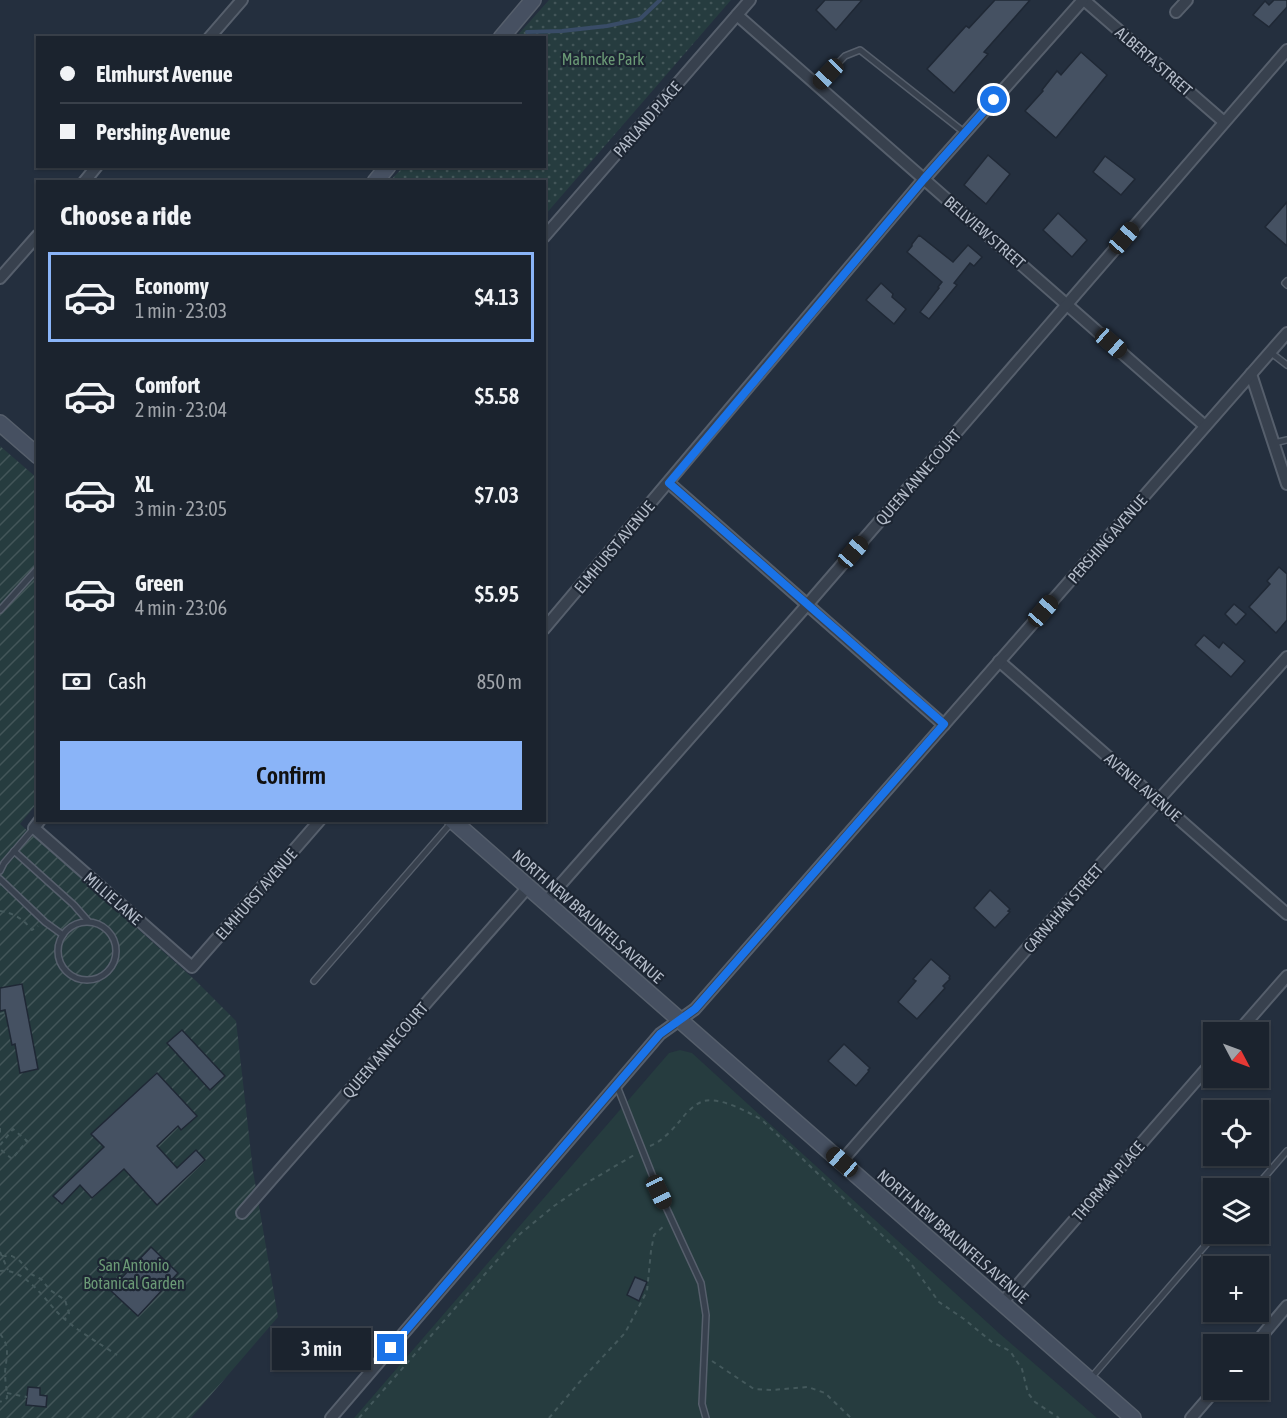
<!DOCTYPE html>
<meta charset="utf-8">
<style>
body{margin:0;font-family:"Asap Condensed",sans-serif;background:#282f3a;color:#f1f3f6;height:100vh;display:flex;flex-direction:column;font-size:22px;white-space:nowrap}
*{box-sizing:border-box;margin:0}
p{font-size:20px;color:#a0a4aa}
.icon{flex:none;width:33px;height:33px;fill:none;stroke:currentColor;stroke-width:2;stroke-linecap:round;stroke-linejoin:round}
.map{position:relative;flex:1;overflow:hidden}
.sheet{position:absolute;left:36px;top:180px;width:510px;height:642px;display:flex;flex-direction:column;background:#1b232e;border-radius:0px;box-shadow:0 2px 4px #0004,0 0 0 2px #39404a}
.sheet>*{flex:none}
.guide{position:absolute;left:36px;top:36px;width:510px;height:132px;border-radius:0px;box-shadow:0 2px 4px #0004,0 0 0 2px #39404a;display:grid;align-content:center;height:132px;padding:0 24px;background:#1b232e}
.needle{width:39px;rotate:131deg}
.controls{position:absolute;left:1203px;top:1022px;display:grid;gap:12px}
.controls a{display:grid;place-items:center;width:66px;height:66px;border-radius:0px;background:#1b232e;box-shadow:0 2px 4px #0004,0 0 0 2px #39404a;font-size:30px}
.end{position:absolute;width:27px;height:27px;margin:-14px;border:8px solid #1a73e8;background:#fff;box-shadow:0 0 0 3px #fff}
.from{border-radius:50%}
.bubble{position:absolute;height:42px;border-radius:0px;background:#1b232e;box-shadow:0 2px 4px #0004,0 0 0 2px #39404a;font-size:20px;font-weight:600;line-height:42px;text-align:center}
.car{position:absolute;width:18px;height:36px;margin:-18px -9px;border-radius:8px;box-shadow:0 0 4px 2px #0007;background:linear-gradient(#222 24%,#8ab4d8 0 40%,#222 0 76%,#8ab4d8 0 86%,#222 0)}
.guide b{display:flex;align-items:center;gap:21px;height:57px;font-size:22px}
.guide b+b{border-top:2px solid #39404a}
.guide i{width:15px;height:15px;background:#f1f3f6}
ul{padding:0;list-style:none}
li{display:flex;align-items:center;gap:18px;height:90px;margin:0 12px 9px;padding:0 12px;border:3px solid transparent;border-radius:0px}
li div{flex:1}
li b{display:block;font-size:22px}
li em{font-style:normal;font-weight:600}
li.active{border-color:#8ab4f8}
li>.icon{width:54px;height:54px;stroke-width:1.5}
h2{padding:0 24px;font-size:27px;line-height:72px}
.pay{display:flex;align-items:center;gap:15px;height:66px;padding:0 24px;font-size:22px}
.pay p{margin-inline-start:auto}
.cta{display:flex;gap:12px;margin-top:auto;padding:12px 24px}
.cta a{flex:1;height:69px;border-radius:0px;background:#8ab4f8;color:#111;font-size:24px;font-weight:600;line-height:69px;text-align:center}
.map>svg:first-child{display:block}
.grass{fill:#263c3f}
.park{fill:url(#park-dots)}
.garden{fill:url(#garden-furrows)}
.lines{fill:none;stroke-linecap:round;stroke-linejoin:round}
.stream{stroke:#394c67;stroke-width:4}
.building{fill:#455162;stroke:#1f2835;stroke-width:1.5}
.lane-casing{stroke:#565f6c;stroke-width:8}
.street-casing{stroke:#565f6c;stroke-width:14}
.secondary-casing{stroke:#565f6c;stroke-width:18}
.path{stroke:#44595c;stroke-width:2;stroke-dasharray:4.5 4.5;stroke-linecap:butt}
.lane{stroke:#38414e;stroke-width:5}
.street{stroke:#38414e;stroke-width:10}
.secondary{stroke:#465061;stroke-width:15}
.route{stroke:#1a73e8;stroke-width:8}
.labels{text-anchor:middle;stroke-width:4.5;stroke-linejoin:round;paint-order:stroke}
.park-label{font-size:16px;fill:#6b9a76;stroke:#1d2633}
.street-label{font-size:16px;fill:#b4bcc9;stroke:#1d2633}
</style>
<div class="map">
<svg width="1287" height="1418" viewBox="0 0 1287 1418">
<defs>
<pattern id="park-dots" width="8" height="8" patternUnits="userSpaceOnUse" patternTransform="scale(1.5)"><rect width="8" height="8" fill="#263c3f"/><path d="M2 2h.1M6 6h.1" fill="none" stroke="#435659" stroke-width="1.8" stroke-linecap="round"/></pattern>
<pattern id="garden-furrows" width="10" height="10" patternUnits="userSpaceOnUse" patternTransform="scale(1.5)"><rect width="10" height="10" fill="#263c3f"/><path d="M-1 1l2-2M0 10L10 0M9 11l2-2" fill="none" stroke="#435659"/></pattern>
</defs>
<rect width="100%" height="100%" fill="#242f3e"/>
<!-- grass -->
<path class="grass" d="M680 1050 692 1053 1000 1334 1097 1418H354L669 1053Z"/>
<!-- park -->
<path class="park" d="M549 0H731L545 215 544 182 390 181 403 167 544 166V38L516 37Z"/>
<!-- garden -->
<path class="garden" d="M0 446 37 478V803L20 824 195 980 236 1021 253 1171 278 1317 191 1418H0Z"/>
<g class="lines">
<!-- stream -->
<path class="stream" d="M527 32 562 31 607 26 640 19 660 0"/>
</g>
<!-- building -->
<g class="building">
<path d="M825 0H862L836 30 816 10Z"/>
<path d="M995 0H1030L984 52 988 54 954 93 927 69 966 26 969 28Z"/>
<path d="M1274 0H1287V7L1269 27 1253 15 1265 1 1269 5Z"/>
<path d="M1081 52 1107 75 1056 138 1025 111 1043 91 1042 90 1057 71 1061 75Z"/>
<path d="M988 155 1010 174 986 204 964 185Z"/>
<path d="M1105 156 1135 179 1121 195 1093 172Z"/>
<path d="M1287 202V246L1265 227Z"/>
<path d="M1058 213 1087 240 1072 257 1043 230Z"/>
<path d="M919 235 953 262 968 245 982 257 974 266 970 263 954 283 957 285 929 319 920 312 939 288 938 287 942 282 907 252 912 246V244Z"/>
<path d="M881 283 893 294 892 297 906 309 894 324 866 300Z"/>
<path d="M1279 567 1287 574V620L1276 633 1249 607 1270 584 1267 581Z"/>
<path d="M1234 604 1246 614 1236 625 1225 614Z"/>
<path d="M1204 635 1219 648 1223 642 1245 661 1231 677 1195 645Z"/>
<path d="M990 890 1010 909 1008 911 1010 912 995 928 974 908Z"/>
<path d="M931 959 950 976 949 978 950 979 943 986 945 988 917 1019 898 1002 916 981 913 979Z"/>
<path d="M22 984 38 1069 20 1073 15 1044 12 1045 5 1010 0 1011V988Z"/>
<path d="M182 1030 225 1076 210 1090 167 1043Z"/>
<path d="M844 1044 870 1068 868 1070 869 1071 856 1086 828 1061Z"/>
<path d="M157 1073 197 1116 181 1130 178 1126 157 1146 177 1168 196 1150 205 1160 157 1205 124 1169 92 1198 80 1185 62 1204 53 1196 104 1147 91 1134Z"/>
<path d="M151 1247 178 1273 138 1316 110 1290Z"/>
<path d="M635 1277 647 1282 639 1301 627 1295Z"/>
<path d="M28 1387 40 1388V1395L47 1396 46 1407 26 1405Z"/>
</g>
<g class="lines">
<!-- lane casing -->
<g class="lane-casing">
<g id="lane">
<path d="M817 85 845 56 860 50 965 133"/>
<path d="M1287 281 1285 283 1287 285"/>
<path d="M1270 352 1287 365"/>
<path d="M1274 443 1287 440"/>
<path d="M0 610 38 568"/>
<path d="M14 851 74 905 88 921"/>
<path d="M0 871 4 863 34 828"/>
<path d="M0 879 45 922 63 935"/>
<circle cx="87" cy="951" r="29"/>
<path d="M314 981 452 822"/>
<path d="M617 1086 659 1192 701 1283 706 1315 702 1404 706 1418"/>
<path d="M1255 1188 1287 1151"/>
<path d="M1090 1379 1216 1233"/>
</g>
</g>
<!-- street casing -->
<g class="street-casing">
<g id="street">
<path d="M1084 0 1224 122"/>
<path d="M1176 12 1187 0"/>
<path d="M737 15 1205 426"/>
<path d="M209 38 242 0"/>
<path d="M84 182 97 166"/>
<path d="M544 237 750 0"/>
<path d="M0 278 38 235"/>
<path d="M1251 374 1287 484"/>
<path d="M669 483 944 725"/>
<path d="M544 629 924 179 1083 0"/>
<path d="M999 661 1287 914"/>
<path d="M40 820 34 828 192 967 320 820"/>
<path d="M545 902 807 605 1287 50"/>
<path d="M1238 1032 1287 976"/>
<path d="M841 1162 1092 874 1287 657"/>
<path d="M242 1213 528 887"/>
<path d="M1002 1303 1214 1060"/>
<path d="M1255 1344 1287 1306"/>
<path d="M331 1418 660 1034 695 1009 1287 333"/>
<path d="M1191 1418 1216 1389"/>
</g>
</g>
<!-- secondary casing -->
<g class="secondary-casing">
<g id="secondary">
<path d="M501 38 533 0"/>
<path d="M375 182 388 166"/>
<path d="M0 423 38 456"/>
<path d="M452 820 1133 1418"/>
</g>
</g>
<!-- path -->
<g class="path">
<path d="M0 911C14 913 23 919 32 930L38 926"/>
<path d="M0 1014 5 1012"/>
<path d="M0 1128V1136"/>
<path d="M0 1145 13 1129 27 1141 12 1159 0 1149"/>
<path d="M650 1146C661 1142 671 1131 679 1122 685 1114 694 1104 704 1101 721 1097 748 1112 762 1120L909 1261 939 1302 964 1319 992 1342 1010 1351 1022 1369 1028 1393 1035 1402 1059 1418"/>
<path d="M0 1252 8 1270"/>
<path d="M2 1256H12L20 1261 31 1274 41 1279 50 1290 65 1300 69 1313 65 1319"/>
<path d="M0 1271C25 1268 44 1299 59 1314 74 1329 99 1343 117 1355"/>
<path d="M0 1334C11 1347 6 1357 5 1373 5 1381 7 1390 7 1398L0 1402"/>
<path d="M712 1361 754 1389 772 1390 808 1387 825 1393 851 1418"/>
<path d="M7 1393 27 1397"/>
<path d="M359 1418 520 1234 554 1206 590 1181 634 1155"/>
<path d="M549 1418 583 1378 625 1333 647 1291 651 1251 654 1235 665 1225"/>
</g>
<!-- lane -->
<use href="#lane" class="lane"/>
<!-- street -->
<use href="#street" class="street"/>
<!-- secondary -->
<use href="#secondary" class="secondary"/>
</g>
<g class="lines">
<!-- route -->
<path class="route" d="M391 1348 660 1034 695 1009 944 724 669 483 924 179 994 100"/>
</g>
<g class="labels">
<!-- park labels -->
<g class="park-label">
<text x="603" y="65">Mahncke Park</text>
<text x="134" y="1271">San Antonio<tspan x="134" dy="18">Botanical Garden</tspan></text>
</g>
<!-- street labels -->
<g class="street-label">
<text transform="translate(1154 61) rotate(41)" y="6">ALBERTA STREET</text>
<text transform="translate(647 119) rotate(-49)" y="6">PARLAND PLACE</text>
<text transform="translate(985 232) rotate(41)" y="6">BELLVIEW STREET</text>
<text transform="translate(918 477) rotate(-49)" y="6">QUEEN ANNE COURT</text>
<text transform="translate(1107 539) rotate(-49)" y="6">PERSHING AVENUE</text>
<text transform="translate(614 547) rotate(-50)" y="6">ELMHURST AVENUE</text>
<text transform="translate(1143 787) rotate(41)" y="6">AVENEL AVENUE</text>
<text transform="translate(256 894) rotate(-49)" y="6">ELMHURST AVENUE</text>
<text transform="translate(113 898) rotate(41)" y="6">MILLIE LANE</text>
<text transform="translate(1063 908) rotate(-49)" y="6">CARNAHAN STREET</text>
<text transform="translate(588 916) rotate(41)" y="6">NORTH NEW BRAUNFELS AVENUE</text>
<text transform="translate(385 1050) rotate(-49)" y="6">QUEEN ANNE COURT</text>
<text transform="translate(1108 1181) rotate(-49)" y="6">THORMAN PLACE</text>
<text transform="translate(953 1236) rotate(41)" y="6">NORTH NEW BRAUNFELS AVENUE</text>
</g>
</g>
</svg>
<div class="controls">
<a><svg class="needle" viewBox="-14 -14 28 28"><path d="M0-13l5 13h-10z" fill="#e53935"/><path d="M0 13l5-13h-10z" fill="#a0a4aa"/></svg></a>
<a><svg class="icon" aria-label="locate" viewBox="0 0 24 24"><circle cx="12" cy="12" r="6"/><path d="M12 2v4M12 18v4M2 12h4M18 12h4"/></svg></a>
<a><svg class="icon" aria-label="layers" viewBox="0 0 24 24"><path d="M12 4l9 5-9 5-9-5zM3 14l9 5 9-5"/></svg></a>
<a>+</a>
<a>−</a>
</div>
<i class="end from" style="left:994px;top:100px"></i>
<i class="end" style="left:391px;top:1348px"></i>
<div class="bubble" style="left:272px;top:1328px;width:99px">3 min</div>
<i class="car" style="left:828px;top:74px;rotate:224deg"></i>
<i class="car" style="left:1124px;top:238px;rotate:41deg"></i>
<i class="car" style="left:1111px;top:343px;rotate:131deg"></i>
<i class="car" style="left:853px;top:552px;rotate:41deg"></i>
<i class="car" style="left:1043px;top:611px;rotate:41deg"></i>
<i class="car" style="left:842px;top:1162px;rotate:311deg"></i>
<i class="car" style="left:659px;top:1192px;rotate:155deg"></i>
<div class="guide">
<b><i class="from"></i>Elmhurst Avenue</b>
<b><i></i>Pershing Avenue</b>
</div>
<section class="sheet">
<h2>Choose a ride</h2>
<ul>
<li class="active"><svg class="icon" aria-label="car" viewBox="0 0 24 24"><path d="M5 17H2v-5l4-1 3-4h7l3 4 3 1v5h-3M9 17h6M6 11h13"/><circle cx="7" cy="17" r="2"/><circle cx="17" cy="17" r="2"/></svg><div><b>Economy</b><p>1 min · 23:03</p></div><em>$4.13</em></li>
<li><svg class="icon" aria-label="car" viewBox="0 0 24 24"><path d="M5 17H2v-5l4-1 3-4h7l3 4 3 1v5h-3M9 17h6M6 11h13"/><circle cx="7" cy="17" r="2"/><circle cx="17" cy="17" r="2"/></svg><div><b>Comfort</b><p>2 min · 23:04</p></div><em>$5.58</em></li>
<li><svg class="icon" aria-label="car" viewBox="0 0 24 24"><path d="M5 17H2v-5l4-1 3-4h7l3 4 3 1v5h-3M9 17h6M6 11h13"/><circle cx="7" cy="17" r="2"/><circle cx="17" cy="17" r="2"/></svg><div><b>XL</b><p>3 min · 23:05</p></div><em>$7.03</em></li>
<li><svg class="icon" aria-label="car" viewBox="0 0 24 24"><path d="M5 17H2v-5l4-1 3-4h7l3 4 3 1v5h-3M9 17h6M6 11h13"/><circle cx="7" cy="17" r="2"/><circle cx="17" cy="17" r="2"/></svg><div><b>Green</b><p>4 min · 23:06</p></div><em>$5.95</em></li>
</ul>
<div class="pay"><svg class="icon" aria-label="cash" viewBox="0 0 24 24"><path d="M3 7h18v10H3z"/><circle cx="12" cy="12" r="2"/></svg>Cash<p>850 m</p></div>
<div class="cta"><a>Confirm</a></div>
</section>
</div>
